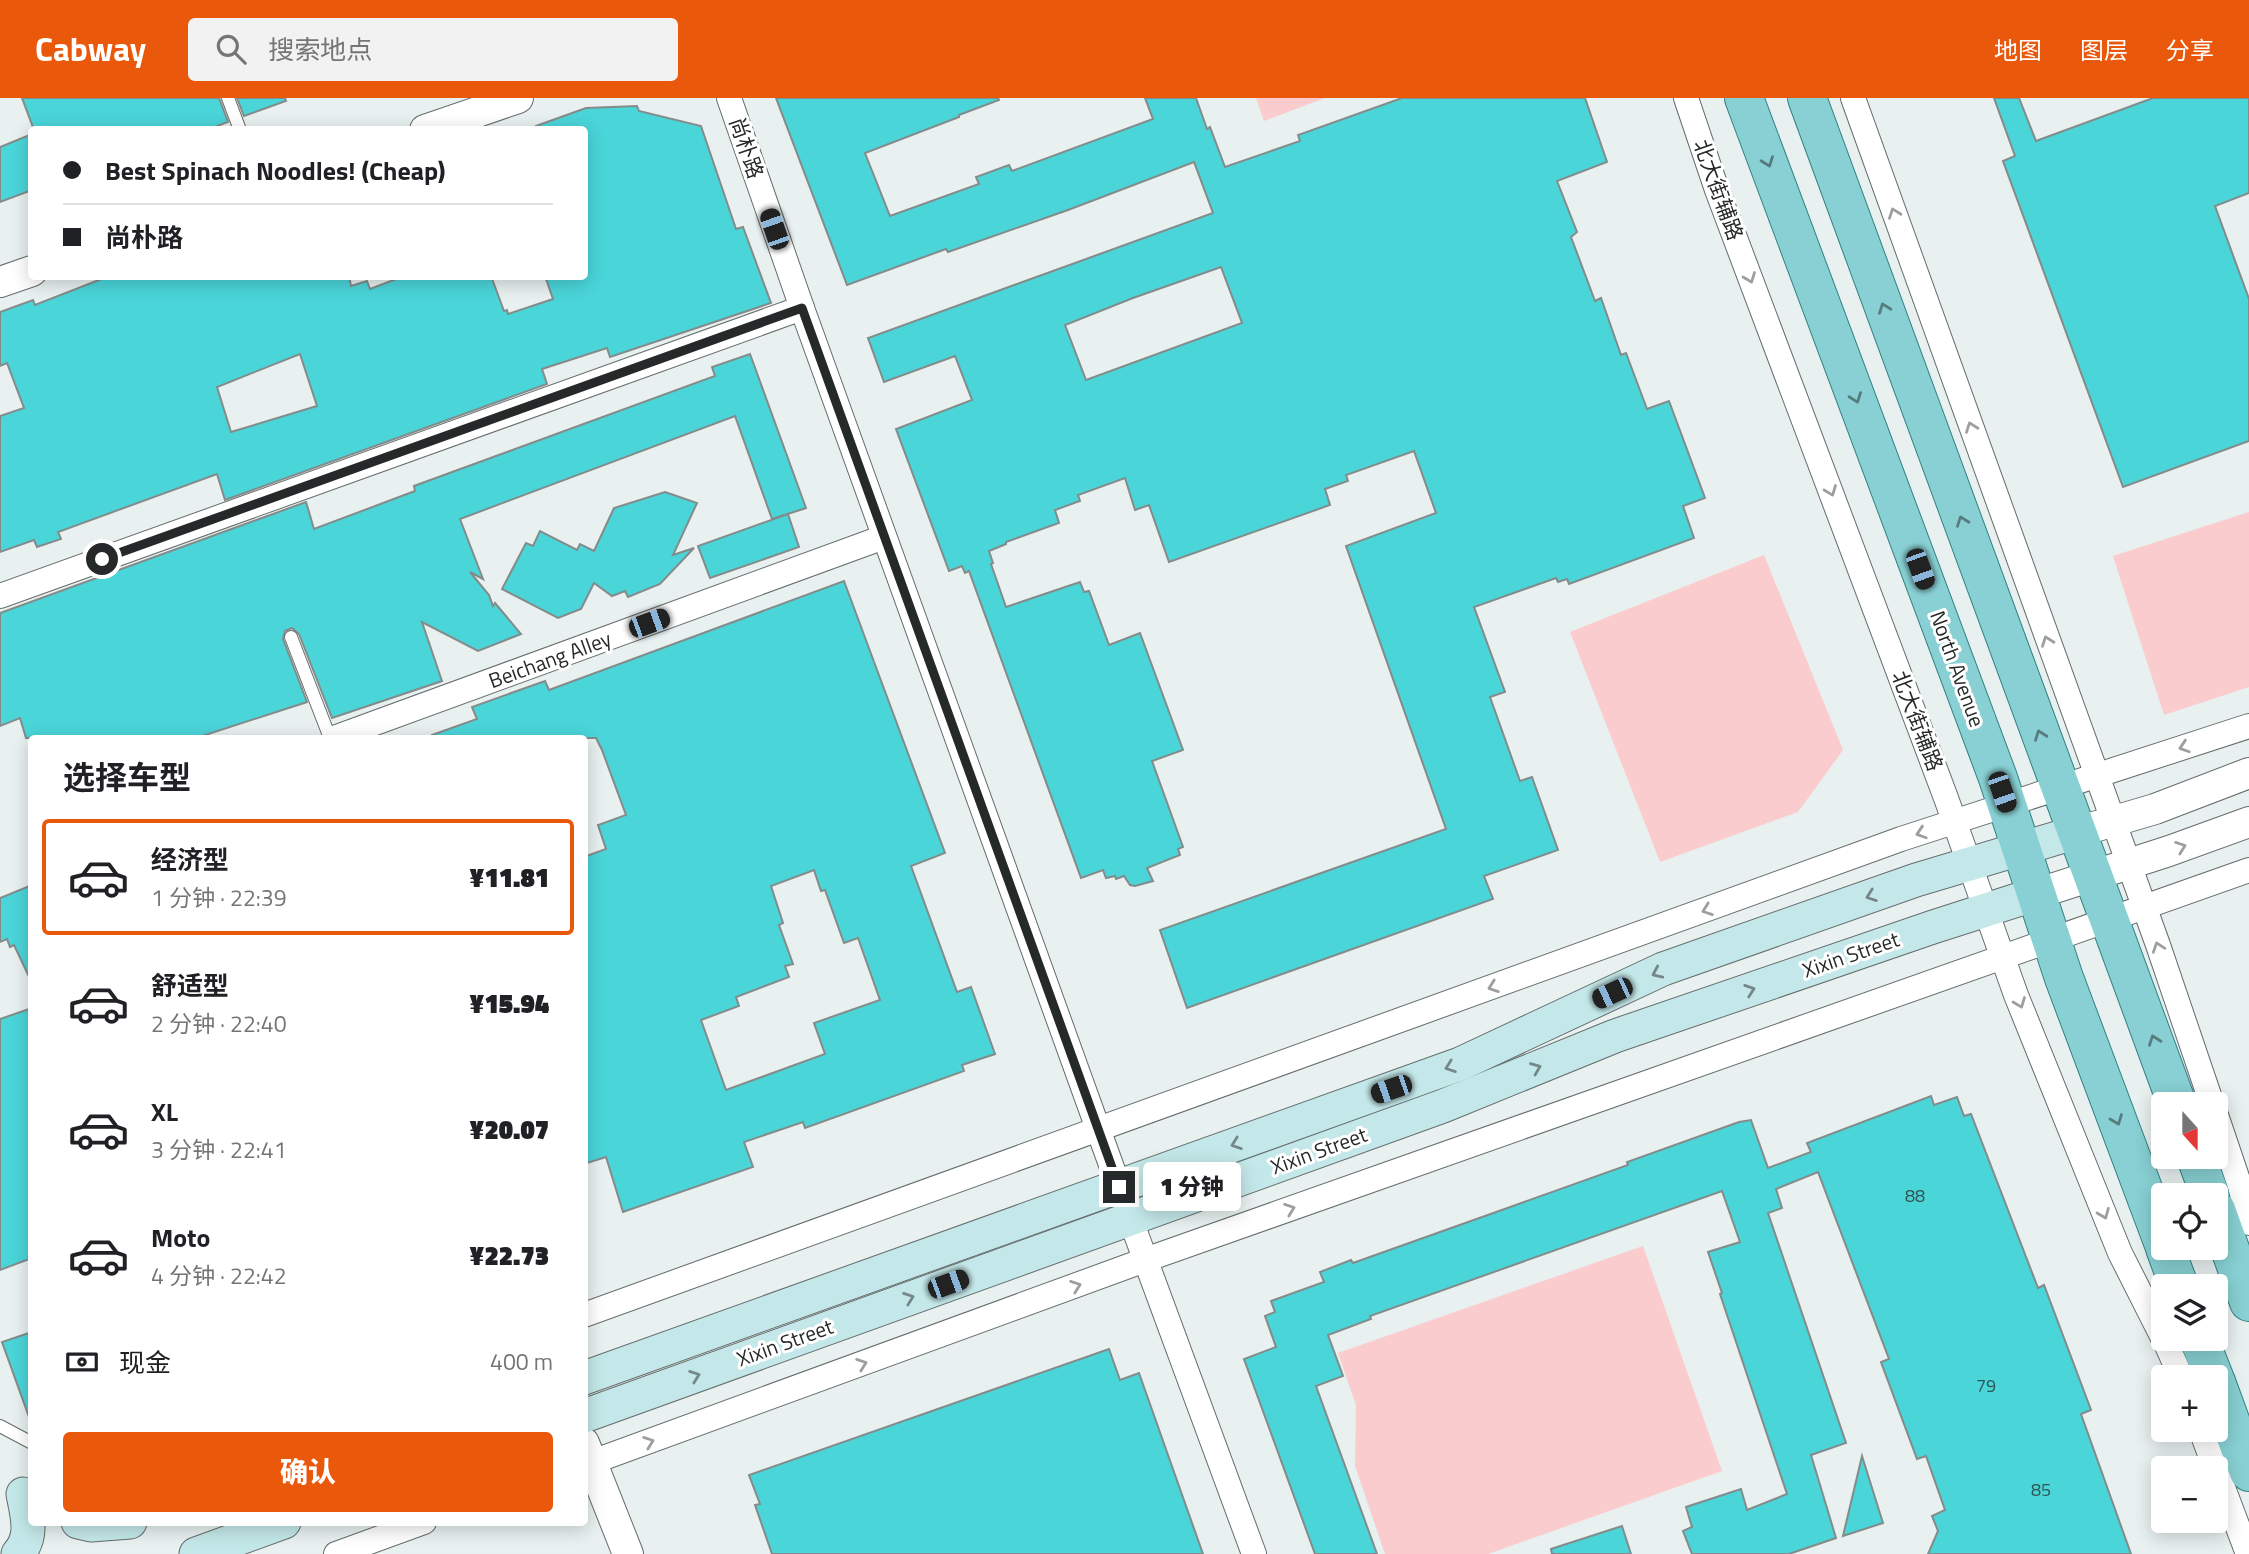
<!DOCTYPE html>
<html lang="zh">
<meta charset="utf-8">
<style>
body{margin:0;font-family:"Titillium Web","Noto Sans SC",sans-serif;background:#f2f2f2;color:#202124;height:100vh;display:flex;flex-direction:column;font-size:26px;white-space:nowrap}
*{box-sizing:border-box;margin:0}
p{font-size:23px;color:#757577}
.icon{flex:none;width:38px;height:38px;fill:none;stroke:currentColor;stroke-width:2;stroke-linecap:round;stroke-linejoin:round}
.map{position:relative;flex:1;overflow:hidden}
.drawer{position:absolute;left:28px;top:637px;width:560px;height:791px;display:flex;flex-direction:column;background:#fff;border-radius:7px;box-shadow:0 4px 18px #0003}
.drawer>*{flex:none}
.hud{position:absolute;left:28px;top:28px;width:560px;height:154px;border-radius:7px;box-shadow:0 4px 18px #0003;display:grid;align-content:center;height:154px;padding:0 35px;background:#fff}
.needle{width:46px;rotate:159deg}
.buttons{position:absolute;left:2151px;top:994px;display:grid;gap:14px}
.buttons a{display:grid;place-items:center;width:77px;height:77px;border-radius:7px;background:#fff;box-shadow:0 4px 18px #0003;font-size:35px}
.end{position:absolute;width:32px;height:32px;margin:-16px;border:9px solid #262929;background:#fff;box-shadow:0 0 0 4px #fff}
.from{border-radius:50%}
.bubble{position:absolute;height:49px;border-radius:7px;background:#fff;box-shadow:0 4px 18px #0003;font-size:23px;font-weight:800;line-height:49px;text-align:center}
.car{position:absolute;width:21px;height:42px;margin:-21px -10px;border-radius:9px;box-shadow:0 0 5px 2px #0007;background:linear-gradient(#222 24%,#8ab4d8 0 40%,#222 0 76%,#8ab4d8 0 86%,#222 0)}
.hud b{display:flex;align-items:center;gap:24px;height:66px;font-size:26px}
.hud b+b{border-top:2px solid #e0e0e0}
.hud i{width:18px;height:18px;background:#202124}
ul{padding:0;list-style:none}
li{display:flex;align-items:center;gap:21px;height:116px;margin:0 14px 10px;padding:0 21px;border:4px solid transparent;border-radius:7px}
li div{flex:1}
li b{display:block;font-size:26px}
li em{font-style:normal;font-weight:800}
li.on{border-color:#ea580c}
li>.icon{width:63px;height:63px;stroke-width:1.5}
h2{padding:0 35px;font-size:32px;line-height:84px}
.pay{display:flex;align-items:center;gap:18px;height:77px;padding:0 35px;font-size:26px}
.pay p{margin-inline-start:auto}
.button{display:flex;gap:14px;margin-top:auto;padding:14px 35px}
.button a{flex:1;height:80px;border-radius:7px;background:#ea580c;color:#fff;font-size:28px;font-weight:800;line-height:80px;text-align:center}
header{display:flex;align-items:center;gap:42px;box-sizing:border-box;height:98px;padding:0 35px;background:#ea580c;color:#fff}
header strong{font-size:33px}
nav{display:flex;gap:38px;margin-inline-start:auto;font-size:24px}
.search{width:490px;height:63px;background:#f2f2f2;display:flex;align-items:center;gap:18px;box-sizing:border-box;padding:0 24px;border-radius:7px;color:#757577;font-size:26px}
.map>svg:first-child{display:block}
.green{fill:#fbcccd}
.building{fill:#4ad5d9;stroke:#848b8b;stroke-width:2;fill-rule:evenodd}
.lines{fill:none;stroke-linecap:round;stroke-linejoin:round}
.service-casing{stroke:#656c6c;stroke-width:14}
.minor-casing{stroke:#656c6c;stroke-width:26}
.tertiary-casing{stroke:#656c6c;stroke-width:32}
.secondary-casing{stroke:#656c6c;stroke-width:35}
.primary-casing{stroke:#328184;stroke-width:40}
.service{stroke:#fff;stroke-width:12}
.minor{stroke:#fff;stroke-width:24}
.tertiary{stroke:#fff;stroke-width:30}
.secondary{stroke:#c4e8e9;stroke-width:33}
.primary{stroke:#88d0d3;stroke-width:38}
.oneway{stroke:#577c7e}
.oneway2{stroke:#9d9f9f}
.oneway3{stroke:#758889}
.route{stroke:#262929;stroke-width:9}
.labels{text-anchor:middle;stroke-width:6;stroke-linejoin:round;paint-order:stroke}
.number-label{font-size:18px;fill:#2f5455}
.street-label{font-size:21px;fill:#262929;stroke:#fff}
</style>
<header>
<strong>Cabway</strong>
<div class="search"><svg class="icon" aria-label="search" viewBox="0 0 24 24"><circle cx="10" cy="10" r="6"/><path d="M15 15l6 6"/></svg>搜索地点</div>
<nav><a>地图</a><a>图层</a><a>分享</a></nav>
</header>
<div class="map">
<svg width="2249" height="1456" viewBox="0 0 2249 1456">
<rect width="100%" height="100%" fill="#e8f0f0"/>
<!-- green -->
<g class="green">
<path d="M1256 0H1325L1264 23Z"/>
<path d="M2249 414V589L2164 617 2113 458Z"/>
<path d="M1764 457 1843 652 1798 714 1660 764 1570 534Z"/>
<path d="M1643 1148 1722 1373 1488 1456H1385L1355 1368 1356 1307 1338 1255Z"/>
</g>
<!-- building -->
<g class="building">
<path d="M22 0H219L228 24 207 32H34Z"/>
<path d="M237 0H285L286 3 244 18Z"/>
<path d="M776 0H998L999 2 959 17V19L865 55 890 118 979 86 976 79 1009 67 1012 73 1153 21 1145 0H1196L1207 31 1210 29 1225 69 1300 43 1298 37 1402 0H1585L1607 64 1557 83 1577 134 1571 139 1595 203 1601 200 1621 257 1626 255 1647 311 1669 303 1705 400 1683 408 1694 440 1569 486 1567 481 1558 484 1556 480 1474 509 1505 594 1490 599 1520 683 1532 679 1558 752 1484 778 1493 801 1187 910 1160 832 1446 731 1346 448 1436 415 1414 353 1346 377 1348 383 1325 391 1330 407 1169 464 1149 407 1135 412 1125 380 1078 397 1080 403 1055 412 1059 425 1006 444V446L989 453 993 465 991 466 1006 509 1080 484 1084 494 1089 493 1109 547 1140 535 1183 652 1152 663 1183 749 1178 751 1180 757 1147 770 1153 783 1135 788 1130 787 1124 778 1116 781 1115 778 1106 780 1103 772 1081 780 969 473 965 475 962 468 949 473 896 331 972 302 955 258 884 284 868 240 1213 115 1194 64 1068 112 948 154 946 151 847 187ZM1221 169 1242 225 1086 282 1065 227 1133 200Z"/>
<path d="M1994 0H2019L2036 43 2153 0H2249V95L2215 108 2249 201V343L2123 389 2003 63 2015 58Z"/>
<path d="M637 8 639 13 701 28 736 131 743 129 771 205 610 259 607 250 542 271 547 286 225 402 217 376 58 434 61 441 37 449 34 442 0 454V318L24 310 7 265 0 268V214L33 202 35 207 109 178H349L351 188 367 183 370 191 404 178H491L504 213 507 212 508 216 553 201 545 178H584V32H536V28L586 10ZM300 256 317 308 231 334 217 289Z"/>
<path d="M32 36V92L0 104V49Z"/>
<path d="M750 256 806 410 772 421 735 318 460 421 483 481 470 474 489 497 493 508 495 505 521 536 478 553 422 524 442 583 332 620 299 536 292 530 285 533 283 541 307 604 196 640H26L20 620 0 628V515L306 404 314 431 415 393 414 388 715 278 712 269Z"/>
<path d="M665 394 697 405 673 457 694 450 660 486 628 499 625 493 612 498 594 485 581 511 558 520 502 491 526 445 533 448 540 433 577 452 580 446 594 453 614 410Z"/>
<path d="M788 416 799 449 710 480 698 448Z"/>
<path d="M844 483 945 755 911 768 957 894 971 889 995 956 962 967 964 973 805 1030 803 1024 744 1044 753 1069 623 1114 606 1059 584 1066V759L606 751 598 727 626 717 602 652 596 640H432V637L477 621 472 609 545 583 549 592ZM814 772 821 793 825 792 844 845 858 840 880 902 814 925 825 956 726 992 701 922 739 908 736 899 789 879 785 868 793 866 779 827 783 825 771 788Z"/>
<path d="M32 787V885L14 847 10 849 7 841 0 844V800Z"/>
<path d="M32 910V1160L0 1172V921Z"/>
<path d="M1931 998 1934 1007 1957 999 1964 1018 1971 1016 2038 1190 2044 1187 2091 1312 2081 1316 2131 1456H1928L1938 1433 1932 1418 1945 1412 1926 1358 1917 1361 1881 1264 1889 1261 1818 1074 1776 1091 1782 1110 1768 1115 1846 1345 1811 1357 1836 1440 1789 1456H1692L1683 1433 1692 1429 1686 1409 1741 1391 1747 1412 1787 1396 1720 1196 1722 1195 1708 1154 1740 1144 1722 1093 1370 1218 1371 1221 1328 1237 1343 1278 1316 1288 1377 1456H1315L1244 1261 1276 1249 1265 1218 1275 1214 1271 1203 1324 1184 1320 1174 1351 1162 1353 1165 1628 1067 1627 1064 1739 1024 1751 1022 1768 1070 1811 1054 1807 1045Z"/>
<path d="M32 1234V1318L29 1319 2 1244Z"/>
<path d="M1109 1251 1120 1282 1139 1275 1203 1456H772L755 1407 760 1406 749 1377Z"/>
<path d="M1862 1358 1883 1425 1843 1438Z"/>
<path d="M1622 1428 1631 1456H1552L1551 1451Z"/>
</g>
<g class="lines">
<!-- service casing -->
<g class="service-casing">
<g id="service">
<path d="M228 0 240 32"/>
<path d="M291 539 330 640"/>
<path d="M0 1328 32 1345"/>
</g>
</g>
<!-- minor casing -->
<g class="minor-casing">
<g id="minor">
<path d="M729 0 802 210 1119 1089"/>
<path d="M1686 0 1717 92 1946 700 2016 897 2120 1155 2163 1240"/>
<path d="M1853 0 2158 847 2212 1006"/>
<path d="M0 498 802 210"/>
<path d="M334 640 884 439"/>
<path d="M2216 1017 2240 1088 2249 1125"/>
<path d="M1130 1120 1254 1456"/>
<path d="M584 1217 1901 741 2249 628"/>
<path d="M2164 1241 2181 1279"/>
<path d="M2201 1332 2215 1370"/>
<path d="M584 1367 1145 1162 2249 772"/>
<path d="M2216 1371 2248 1456"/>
<path d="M336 1456 424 1424"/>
</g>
</g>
<!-- tertiary casing -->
<g class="tertiary-casing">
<g id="tertiary">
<path d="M425 32 518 0"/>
<path d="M0 184 32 173"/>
<path d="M2077 734 2155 711 2249 675"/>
<path d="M2036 796 2169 753 2249 724"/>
<path d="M584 1345 628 1456"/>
</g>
</g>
<!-- secondary casing -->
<g class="secondary-casing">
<g id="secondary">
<path d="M584 1280 1460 966 1663 871 1916 782 2077 734"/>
<path d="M584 1318 1443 1008 1615 938 1933 829 2036 796"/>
<path d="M78 1424 91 1427 130 1424"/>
<path d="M18 1456C34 1438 27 1418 23 1396"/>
<path d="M196 1456 284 1424"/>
</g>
</g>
<!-- primary casing -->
<g class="primary-casing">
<g id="primary">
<path d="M1744 0 1998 680 2064 880 2163 1144"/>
<path d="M1807 0 2177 1006"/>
<path d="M2196 1059 2210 1097"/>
<path d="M2216 1112 2249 1204"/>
<path d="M2165 1150 2179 1188"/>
<path d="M2199 1241 2214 1279"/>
<path d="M2216 1284 2249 1374"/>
</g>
</g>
<!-- service -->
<use href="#service" class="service"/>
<!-- minor -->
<use href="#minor" class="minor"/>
<!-- tertiary -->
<use href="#tertiary" class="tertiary"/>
<!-- secondary -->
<use href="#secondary" class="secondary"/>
<!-- primary -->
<use href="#primary" class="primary"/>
</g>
<!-- one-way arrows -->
<defs><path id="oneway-chevron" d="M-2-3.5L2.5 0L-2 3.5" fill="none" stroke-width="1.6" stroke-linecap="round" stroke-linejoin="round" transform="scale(1.75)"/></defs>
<g class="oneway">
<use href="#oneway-chevron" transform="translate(1768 64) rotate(70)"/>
<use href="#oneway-chevron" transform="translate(1884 210) rotate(-110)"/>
<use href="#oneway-chevron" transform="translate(1856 300) rotate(70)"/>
<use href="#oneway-chevron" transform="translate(1962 423) rotate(-110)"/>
<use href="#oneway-chevron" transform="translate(2040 637) rotate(-110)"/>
<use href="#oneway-chevron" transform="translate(2154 942) rotate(-110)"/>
<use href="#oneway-chevron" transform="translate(2117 1022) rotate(69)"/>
</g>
<g class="oneway2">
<use href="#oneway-chevron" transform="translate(1894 115) rotate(-110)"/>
<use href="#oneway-chevron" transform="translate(1750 180) rotate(69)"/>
<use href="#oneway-chevron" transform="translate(1971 329) rotate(-110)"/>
<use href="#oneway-chevron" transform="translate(1831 393) rotate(69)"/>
<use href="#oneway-chevron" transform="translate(2047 543) rotate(-110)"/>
<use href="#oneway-chevron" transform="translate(2184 649) rotate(162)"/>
<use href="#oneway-chevron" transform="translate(1921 735) rotate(162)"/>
<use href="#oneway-chevron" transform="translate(2181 749) rotate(-20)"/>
<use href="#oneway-chevron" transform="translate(1707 812) rotate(160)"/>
<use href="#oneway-chevron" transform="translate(2158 849) rotate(-109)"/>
<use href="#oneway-chevron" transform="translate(1493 889) rotate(160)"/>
<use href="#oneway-chevron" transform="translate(2020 905) rotate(69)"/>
<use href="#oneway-chevron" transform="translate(1290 1111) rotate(-20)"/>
<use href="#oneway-chevron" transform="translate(2104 1116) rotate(68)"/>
<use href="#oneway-chevron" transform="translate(1076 1188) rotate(-20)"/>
<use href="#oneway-chevron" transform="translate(862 1266) rotate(-20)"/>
<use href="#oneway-chevron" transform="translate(649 1344) rotate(-20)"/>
</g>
<g class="oneway3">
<use href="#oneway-chevron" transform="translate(1871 798) rotate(160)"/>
<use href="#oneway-chevron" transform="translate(1657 875) rotate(156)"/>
<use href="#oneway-chevron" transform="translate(1750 892) rotate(-19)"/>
<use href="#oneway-chevron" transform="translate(1450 969) rotate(160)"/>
<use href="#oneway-chevron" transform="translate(1536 970) rotate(-22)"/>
<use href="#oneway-chevron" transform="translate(1236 1046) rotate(160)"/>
<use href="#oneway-chevron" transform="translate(909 1200) rotate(-20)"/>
<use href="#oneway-chevron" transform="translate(695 1278) rotate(-20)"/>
</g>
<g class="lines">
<!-- route -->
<path class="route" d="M102 461 802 210 1119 1089"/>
</g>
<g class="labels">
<!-- number labels -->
<g class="number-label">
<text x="1915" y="1104">88</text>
<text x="1986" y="1294">79</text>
<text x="2041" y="1398">85</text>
</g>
<!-- street labels -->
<g class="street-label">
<text transform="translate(746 50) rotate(71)" y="7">尚朴路</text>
<text transform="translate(1718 92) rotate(70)" y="7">北大街辅路</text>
<text transform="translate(550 562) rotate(-20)" y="7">Beichang Alley</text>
<text transform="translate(1957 571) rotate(70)" y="7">North Avenue</text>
<text transform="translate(1917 623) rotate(69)" y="7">北大街辅路</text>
<text transform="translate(1851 857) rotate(-19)" y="7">Xixin Street</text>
<text transform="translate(1319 1053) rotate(-20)" y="7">Xixin Street</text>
<text transform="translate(785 1245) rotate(-20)" y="7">Xixin Street</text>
</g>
</g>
</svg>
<div class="buttons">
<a><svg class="needle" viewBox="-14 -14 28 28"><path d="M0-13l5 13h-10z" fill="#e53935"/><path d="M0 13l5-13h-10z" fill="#757577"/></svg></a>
<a><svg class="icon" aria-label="locate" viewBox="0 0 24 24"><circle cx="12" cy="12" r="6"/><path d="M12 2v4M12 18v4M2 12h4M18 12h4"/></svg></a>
<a><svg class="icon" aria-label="layers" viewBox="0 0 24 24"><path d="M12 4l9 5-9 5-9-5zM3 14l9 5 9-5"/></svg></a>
<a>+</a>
<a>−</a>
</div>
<i class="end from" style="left:102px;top:461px"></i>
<i class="end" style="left:1119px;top:1089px"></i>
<div class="bubble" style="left:1143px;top:1064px;width:98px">1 分钟</div>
<i class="car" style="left:774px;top:131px;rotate:341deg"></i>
<i class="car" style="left:1920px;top:471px;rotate:160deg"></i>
<i class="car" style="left:649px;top:525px;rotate:70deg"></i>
<i class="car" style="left:2002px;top:694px;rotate:161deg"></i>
<i class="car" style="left:1612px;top:895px;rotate:245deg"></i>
<i class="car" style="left:1391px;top:991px;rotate:251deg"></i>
<i class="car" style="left:948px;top:1186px;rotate:70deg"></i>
<div class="hud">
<b><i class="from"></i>Best Spinach Noodles! (Cheap)</b>
<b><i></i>尚朴路</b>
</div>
<section class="drawer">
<h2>选择车型</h2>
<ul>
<li class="on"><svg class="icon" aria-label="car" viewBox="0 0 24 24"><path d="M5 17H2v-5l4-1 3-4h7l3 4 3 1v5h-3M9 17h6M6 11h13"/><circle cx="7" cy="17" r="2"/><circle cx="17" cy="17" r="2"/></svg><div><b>经济型</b><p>1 分钟 · 22:39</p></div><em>¥11.81</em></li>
<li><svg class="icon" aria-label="car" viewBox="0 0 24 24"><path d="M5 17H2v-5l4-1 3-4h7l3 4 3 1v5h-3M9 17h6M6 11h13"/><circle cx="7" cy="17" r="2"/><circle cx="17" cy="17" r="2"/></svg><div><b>舒适型</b><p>2 分钟 · 22:40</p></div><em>¥15.94</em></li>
<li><svg class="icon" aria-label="car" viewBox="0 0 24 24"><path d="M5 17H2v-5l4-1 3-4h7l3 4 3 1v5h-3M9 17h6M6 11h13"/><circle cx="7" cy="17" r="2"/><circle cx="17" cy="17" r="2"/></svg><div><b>XL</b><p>3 分钟 · 22:41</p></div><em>¥20.07</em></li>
<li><svg class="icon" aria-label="car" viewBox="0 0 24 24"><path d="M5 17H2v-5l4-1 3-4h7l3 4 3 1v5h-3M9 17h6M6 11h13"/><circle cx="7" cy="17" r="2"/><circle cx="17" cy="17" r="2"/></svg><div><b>Moto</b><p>4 分钟 · 22:42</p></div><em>¥22.73</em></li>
</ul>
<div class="pay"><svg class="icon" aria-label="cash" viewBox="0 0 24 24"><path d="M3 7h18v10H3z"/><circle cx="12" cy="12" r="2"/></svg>现金<p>400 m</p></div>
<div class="button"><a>确认</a></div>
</section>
</div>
